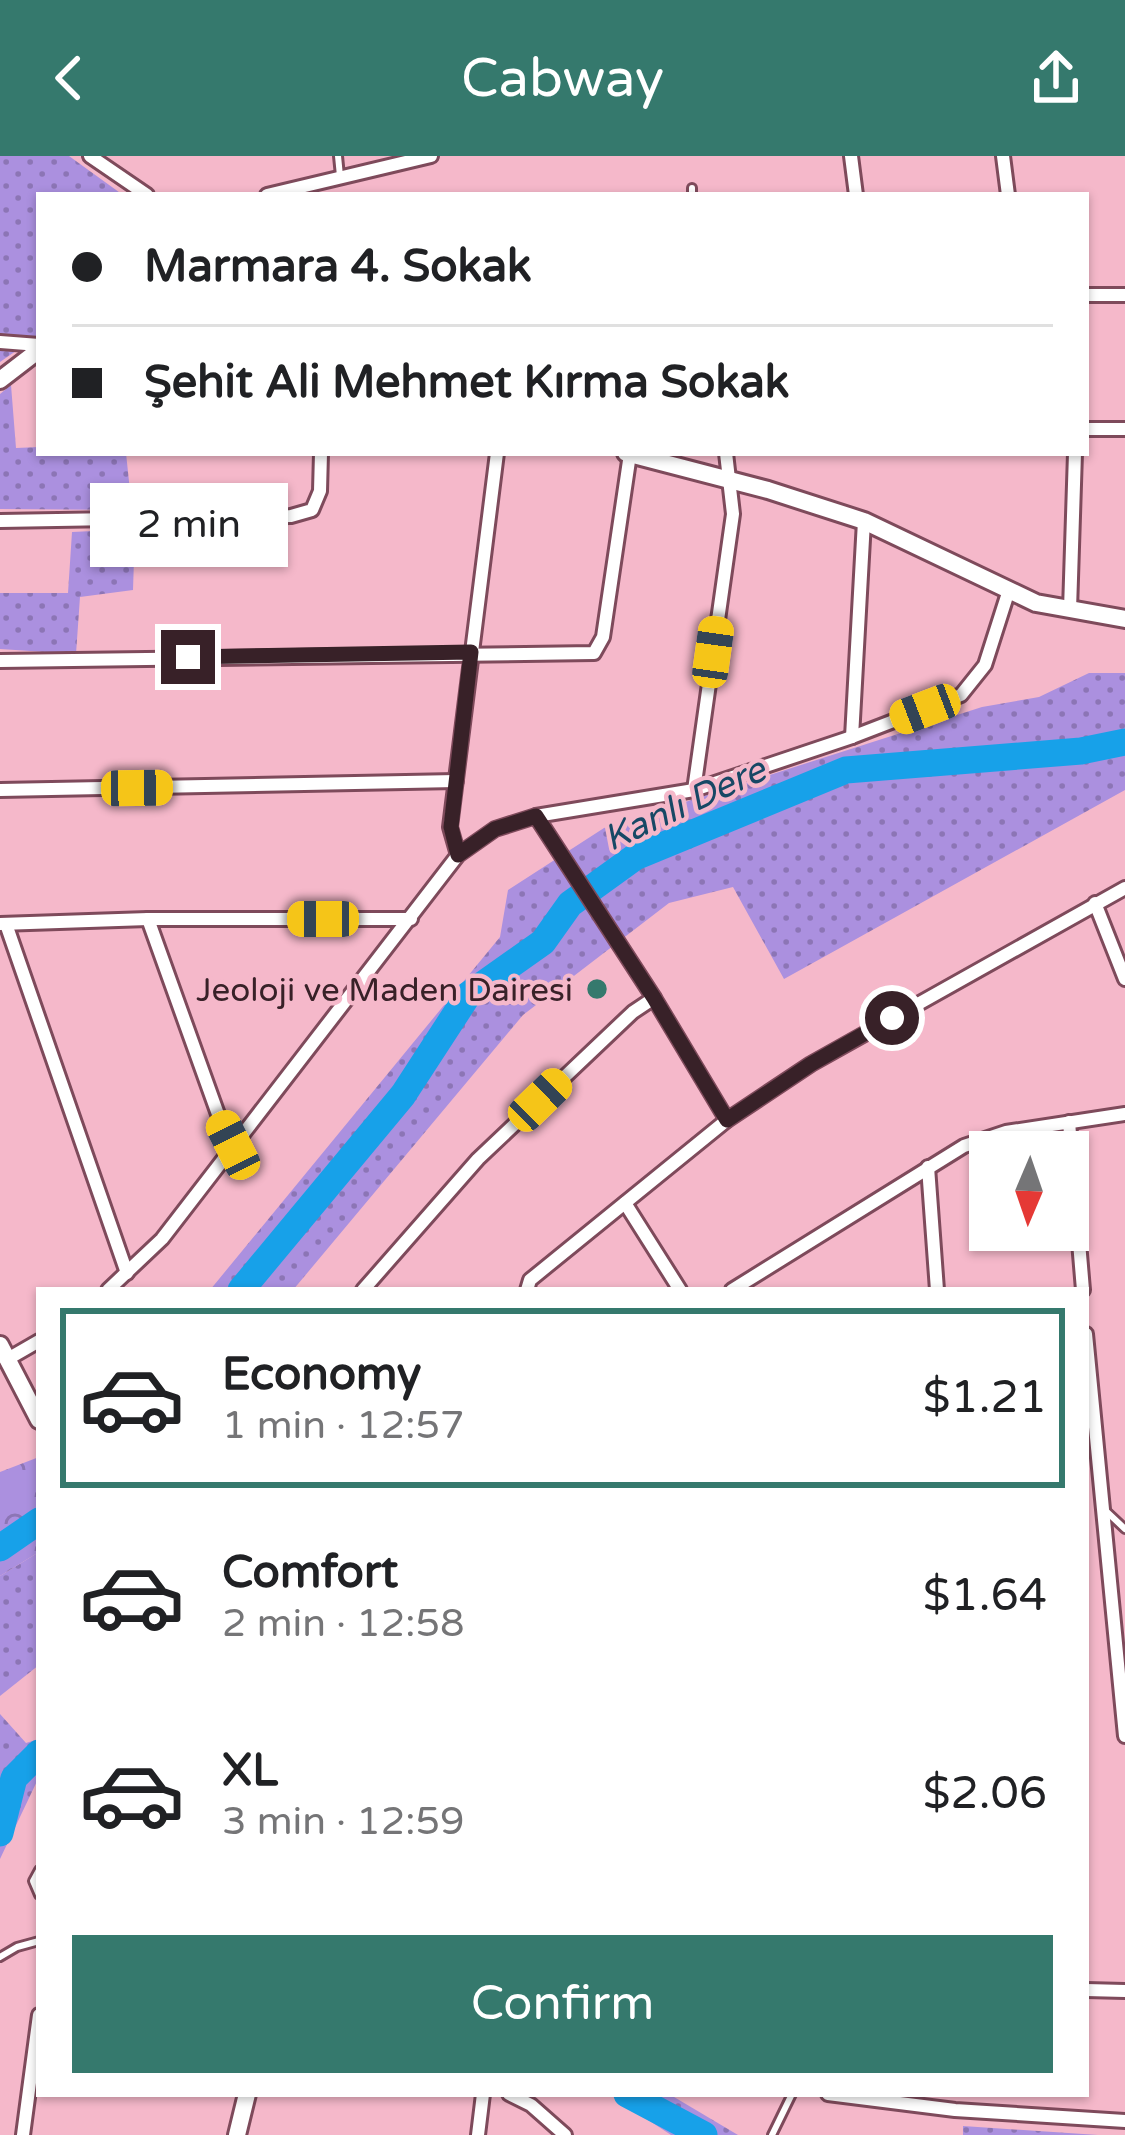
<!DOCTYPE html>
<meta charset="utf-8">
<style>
body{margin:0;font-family:"Varela Round",sans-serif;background:#f2f2f2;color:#202124;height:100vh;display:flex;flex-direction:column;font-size:45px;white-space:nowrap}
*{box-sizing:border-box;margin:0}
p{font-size:39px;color:#757577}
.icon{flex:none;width:66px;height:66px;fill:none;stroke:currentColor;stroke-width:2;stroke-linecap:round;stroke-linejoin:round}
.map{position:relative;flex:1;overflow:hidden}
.side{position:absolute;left:36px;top:1131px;width:1053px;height:810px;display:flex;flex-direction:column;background:#fff;border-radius:0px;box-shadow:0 3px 9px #0004}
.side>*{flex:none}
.banner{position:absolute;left:36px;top:36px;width:1053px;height:264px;border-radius:0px;box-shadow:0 3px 9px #0004;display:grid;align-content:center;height:264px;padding:0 36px;background:#fff}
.needle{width:78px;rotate:182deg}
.controls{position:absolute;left:969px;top:975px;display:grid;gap:24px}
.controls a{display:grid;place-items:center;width:120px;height:120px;border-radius:0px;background:#fff;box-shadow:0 3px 9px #0004;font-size:60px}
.end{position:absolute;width:54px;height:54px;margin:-27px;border:15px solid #382128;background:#fff;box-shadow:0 0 0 6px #fff}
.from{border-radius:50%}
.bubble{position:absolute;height:84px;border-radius:0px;background:#fff;box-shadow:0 3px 9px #0004;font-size:39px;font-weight:600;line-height:84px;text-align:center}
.car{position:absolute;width:36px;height:72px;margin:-36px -18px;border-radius:15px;box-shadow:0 0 9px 3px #0007;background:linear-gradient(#f5c518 24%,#345 0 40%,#f5c518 0 76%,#345 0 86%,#f5c518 0)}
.banner b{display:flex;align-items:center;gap:42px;height:114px;font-size:45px}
.banner b+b{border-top:3px solid #e0e0e0}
.banner i{width:30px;height:30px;background:#202124}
ul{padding:21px 0 0;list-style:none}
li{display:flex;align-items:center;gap:36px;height:180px;margin:0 24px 18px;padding:0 12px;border:6px solid transparent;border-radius:0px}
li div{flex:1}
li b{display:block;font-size:45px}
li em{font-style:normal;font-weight:600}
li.current{border-color:#35796d}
li>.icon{width:108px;height:108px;stroke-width:1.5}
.action{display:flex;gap:24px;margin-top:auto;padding:24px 36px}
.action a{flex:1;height:138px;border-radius:0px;background:#35796d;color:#fff;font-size:48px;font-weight:600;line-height:138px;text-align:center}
header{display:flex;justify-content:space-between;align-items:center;height:156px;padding:0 36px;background:#35796d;color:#fff;font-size:54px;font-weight:600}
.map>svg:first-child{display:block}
.grass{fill:url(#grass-dots)}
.forest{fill:url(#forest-crowns)}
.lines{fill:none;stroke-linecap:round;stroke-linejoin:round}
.river{stroke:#17a1e9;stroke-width:27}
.lane-casing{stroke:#7e4a5b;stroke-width:12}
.street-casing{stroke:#7e4a5b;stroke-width:18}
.secondary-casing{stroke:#7e4a5b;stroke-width:22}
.lane{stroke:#fff;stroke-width:6}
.street{stroke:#fff;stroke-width:12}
.secondary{stroke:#fff;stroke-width:16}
.route{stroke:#382128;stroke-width:15}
.poi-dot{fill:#35796d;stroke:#f5b8ca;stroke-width:4.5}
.labels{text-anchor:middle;stroke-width:9;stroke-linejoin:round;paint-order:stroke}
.poi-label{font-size:33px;fill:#382128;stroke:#f5b8ca;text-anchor:end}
.water-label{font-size:36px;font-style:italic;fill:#174865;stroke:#f5b8ca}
</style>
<header><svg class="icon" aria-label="back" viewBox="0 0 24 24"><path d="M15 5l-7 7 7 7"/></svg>Cabway<svg class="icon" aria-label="share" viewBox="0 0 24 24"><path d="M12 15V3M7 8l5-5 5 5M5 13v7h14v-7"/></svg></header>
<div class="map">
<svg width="1125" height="1979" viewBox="0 0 1125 1979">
<defs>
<pattern id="grass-dots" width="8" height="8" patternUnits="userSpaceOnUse" patternTransform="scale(3)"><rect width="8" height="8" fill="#ab90df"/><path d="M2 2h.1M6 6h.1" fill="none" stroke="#8c75b5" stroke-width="1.8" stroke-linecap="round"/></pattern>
<pattern id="forest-crowns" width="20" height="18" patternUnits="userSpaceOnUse" patternTransform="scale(3)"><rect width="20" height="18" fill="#ab90df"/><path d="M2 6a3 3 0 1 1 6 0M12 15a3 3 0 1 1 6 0" fill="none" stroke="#8c75b5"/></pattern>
</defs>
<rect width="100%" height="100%" fill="#f5b8ca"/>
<!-- grass -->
<g class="grass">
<path d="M0 0H69L123 39H39V179L0 206Z"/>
<path d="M11 229 16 292 39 291V297H126L132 354 0 353V238Z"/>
<path d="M135 373 133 434 80 441 76 498 0 493V437H68L72 376Z"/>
<path d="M1089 517H1125V634L784 823 733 731 669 747 523 859 293 1134H210L500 781 508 734 604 672 982 551 1039 541Z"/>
<path d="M39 1396V1509L0 1540V1420Z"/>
<path d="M0 1558 26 1587 39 1583V1621L0 1703Z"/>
<path d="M609 1938H669L738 1979H671Z"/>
<path d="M963 1970 1098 1979H963Z"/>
</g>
<!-- forest -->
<path class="forest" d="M39 1301V1396L0 1420V1316Z"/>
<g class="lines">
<!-- river -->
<g class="river">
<path d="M241 1134 403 939 468 839 543 786 570 748 635 701 846 614 1081 595 1125 586"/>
<path d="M0 1392 39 1365"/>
<path d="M0 1677 14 1622 39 1597"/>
<path d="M627 1938 704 1979"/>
</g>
<!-- lane casing -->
<g class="lane-casing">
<g id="lane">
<path d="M338 0 340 20"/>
<path d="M692 32V39"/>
<path d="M1107 1356 1125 1373"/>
<path d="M39 1714 33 1725 39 1739"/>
<path d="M0 1801 17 1791 39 1785"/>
<path d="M772 1979 792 1938"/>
</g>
</g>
<!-- street casing -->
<g class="street-casing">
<g id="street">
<path d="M90 0 147 39"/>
<path d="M851 0 856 39"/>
<path d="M1003 0 1008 39"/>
<path d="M267 39 431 0"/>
<path d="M1086 139H1125"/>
<path d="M0 186 39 189"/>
<path d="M1086 273H1125"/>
<path d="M0 365 291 360 312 354 320 335 321 297"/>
<path d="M1070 454 1075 297"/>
<path d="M0 505 594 497 603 481 630 298"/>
<path d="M852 581 864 365"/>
<path d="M0 634 456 625"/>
<path d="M694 634 733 358 726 297"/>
<path d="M536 660 654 842 727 964"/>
<path d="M458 699 450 671 497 297"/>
<path d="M1095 747 1125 823"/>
<path d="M148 763 219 961 234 989"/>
<path d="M0 768 148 763H411"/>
<path d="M6 768 127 1117"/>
<path d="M1069 966 1083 1134"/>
<path d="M928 1011 937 1134"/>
<path d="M625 1047 680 1134"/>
<path d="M108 1134 162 1083 458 699 495 673 536 660 694 634 852 581 961 539 985 509 1008 437"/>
<path d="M363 1134 478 1003 633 856 654 842"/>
<path d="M527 1134 530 1124 727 964 811 908 1125 732"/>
<path d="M732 1134 964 990 1006 976 1125 958"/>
<path d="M1086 1178 1125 1580"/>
<path d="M6 1204 39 1185"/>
<path d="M1086 1834 1125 1835"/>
<path d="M509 1938 531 1949 565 1979"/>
<path d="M828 1938 955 1954 1125 1965"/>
<path d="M23 1979 39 1859"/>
<path d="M478 1979 483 1938"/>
</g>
</g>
<!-- secondary casing -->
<g class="secondary-casing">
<g id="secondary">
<path d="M0 224 39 194"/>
<path d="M626 297 768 334 864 365 1036 447 1125 463"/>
<path d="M0 1189 39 1264"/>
<path d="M237 1979 247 1938"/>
</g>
</g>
<!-- lane -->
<use href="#lane" class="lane"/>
<!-- street -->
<use href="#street" class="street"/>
<!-- secondary -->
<use href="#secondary" class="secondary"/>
</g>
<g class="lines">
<!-- route -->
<path class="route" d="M188 501 471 496 451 671 458 699 495 673 536 660 654 842 727 964 811 908 892 862"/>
</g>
<!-- markers -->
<circle class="poi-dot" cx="597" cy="833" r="12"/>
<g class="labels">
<!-- poi labels -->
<g class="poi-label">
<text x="573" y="845">Jeoloji ve Maden Dairesi</text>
</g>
<!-- water labels -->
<g class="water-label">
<text transform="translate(684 647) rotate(-25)" y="13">Kanlı Dere</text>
</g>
</g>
</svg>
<div class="controls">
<a><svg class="needle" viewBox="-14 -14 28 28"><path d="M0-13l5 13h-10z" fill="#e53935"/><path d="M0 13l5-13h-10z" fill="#757577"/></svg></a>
</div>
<i class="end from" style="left:892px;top:862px"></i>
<i class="end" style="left:188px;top:501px"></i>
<div class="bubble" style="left:90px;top:327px;width:198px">2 min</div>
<i class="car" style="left:713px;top:496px;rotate:8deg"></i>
<i class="car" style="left:925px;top:553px;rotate:249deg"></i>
<i class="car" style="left:137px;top:632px;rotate:89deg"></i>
<i class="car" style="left:323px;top:763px;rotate:270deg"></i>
<i class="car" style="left:540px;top:944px;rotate:46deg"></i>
<i class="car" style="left:233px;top:989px;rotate:333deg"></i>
<div class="banner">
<b><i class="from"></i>Marmara 4. Sokak</b>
<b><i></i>Şehit Ali Mehmet Kırma Sokak</b>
</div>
<section class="side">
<ul>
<li class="current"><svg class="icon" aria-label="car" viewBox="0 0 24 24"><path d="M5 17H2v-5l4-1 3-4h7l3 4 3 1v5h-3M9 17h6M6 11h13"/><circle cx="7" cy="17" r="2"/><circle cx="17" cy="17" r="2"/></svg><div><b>Economy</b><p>1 min · 12:57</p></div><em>$1.21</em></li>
<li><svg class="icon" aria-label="car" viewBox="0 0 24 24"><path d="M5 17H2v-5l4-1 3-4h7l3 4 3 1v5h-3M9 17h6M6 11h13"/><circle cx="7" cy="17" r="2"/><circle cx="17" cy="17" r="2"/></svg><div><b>Comfort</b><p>2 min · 12:58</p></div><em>$1.64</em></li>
<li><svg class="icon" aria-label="car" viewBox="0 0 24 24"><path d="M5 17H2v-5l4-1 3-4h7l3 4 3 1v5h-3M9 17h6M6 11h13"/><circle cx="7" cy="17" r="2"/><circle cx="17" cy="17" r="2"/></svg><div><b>XL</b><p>3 min · 12:59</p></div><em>$2.06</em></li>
</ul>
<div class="action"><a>Confirm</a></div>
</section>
</div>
